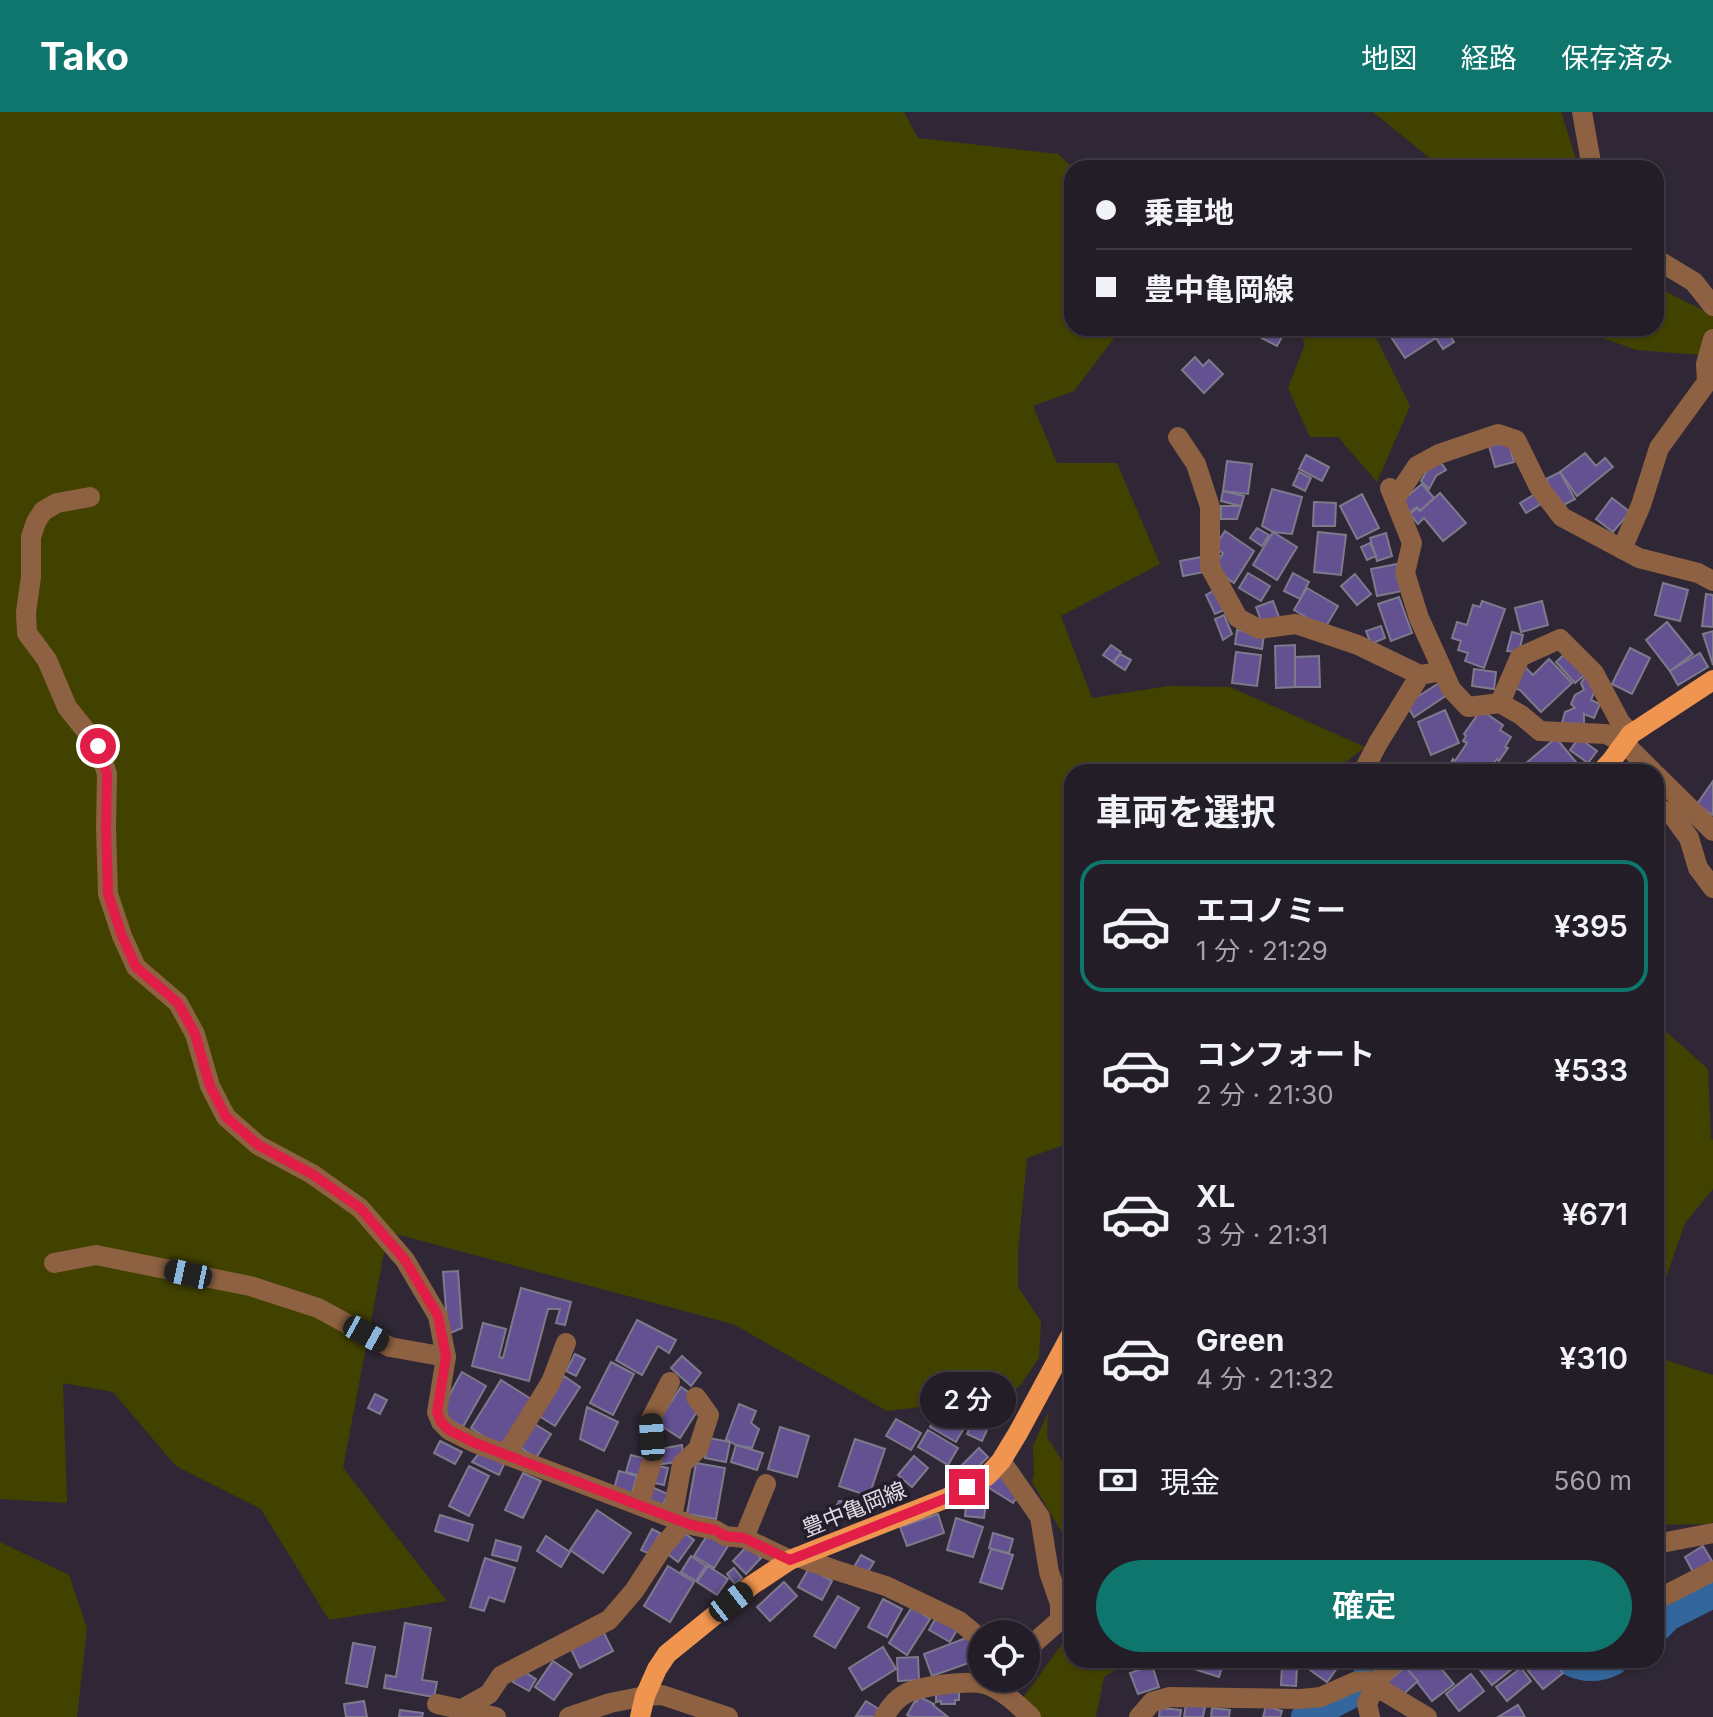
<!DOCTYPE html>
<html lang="ja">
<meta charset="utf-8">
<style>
body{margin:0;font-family:Inter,"Noto Sans JP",sans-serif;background:#2f2a34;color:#f1f3f6;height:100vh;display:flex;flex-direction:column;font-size:30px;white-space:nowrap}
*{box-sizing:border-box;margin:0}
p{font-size:26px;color:#a3a2a8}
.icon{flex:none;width:44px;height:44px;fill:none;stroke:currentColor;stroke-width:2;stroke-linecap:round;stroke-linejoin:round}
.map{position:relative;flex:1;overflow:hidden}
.details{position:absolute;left:1064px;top:652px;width:600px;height:904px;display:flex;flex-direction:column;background:#231d28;border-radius:24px;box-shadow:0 2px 6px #0004,0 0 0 2px #403b45}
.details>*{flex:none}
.top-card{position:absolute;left:1064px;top:48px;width:600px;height:176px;border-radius:24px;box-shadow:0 2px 6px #0004,0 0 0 2px #403b45;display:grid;align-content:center;height:176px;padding:0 32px;background:#231d28}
.buttons{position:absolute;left:968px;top:1508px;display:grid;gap:16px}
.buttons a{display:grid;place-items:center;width:72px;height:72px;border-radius:50%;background:#231d28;box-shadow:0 2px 6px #0004,0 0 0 2px #403b45;font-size:40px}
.end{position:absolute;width:36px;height:36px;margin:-18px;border:10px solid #e11d48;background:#fff;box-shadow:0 0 0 4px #fff}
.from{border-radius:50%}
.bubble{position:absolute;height:56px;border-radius:28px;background:#231d28;box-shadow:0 2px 6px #0004,0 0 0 2px #403b45;font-size:26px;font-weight:600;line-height:56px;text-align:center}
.car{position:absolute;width:24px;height:48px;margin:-24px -12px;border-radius:10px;box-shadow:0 0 6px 2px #0007;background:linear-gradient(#222 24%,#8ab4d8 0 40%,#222 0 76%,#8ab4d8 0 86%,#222 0)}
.top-card b{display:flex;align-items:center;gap:28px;height:76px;font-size:30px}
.top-card b+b{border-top:2px solid #403b45}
.top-card i{width:20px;height:20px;background:#f1f3f6}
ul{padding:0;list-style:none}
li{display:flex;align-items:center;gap:24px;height:132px;margin:0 16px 12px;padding:0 16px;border:4px solid transparent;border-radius:24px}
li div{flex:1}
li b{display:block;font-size:30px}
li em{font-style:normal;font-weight:600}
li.on{border-color:#0f766e}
li>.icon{width:72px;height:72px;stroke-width:1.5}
h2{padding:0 32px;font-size:36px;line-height:96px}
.pay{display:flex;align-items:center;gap:20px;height:88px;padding:0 32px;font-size:30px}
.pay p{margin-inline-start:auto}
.cta{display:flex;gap:16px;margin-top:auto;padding:16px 32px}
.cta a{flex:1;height:92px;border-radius:48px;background:#0f766e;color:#fff;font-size:32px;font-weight:600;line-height:92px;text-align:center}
header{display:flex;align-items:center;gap:48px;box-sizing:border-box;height:112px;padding:0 40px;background:#0f766e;color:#fff}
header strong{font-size:38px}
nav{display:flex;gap:44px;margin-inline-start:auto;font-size:28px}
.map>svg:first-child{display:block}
.green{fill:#424200}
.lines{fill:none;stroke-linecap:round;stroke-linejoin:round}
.river{stroke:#33669c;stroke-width:30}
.building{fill:#635192;stroke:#7d7a8c;stroke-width:2}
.minor{stroke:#8d6141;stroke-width:20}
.major{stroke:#f0954f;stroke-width:20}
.route{stroke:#e11d48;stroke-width:10}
.labels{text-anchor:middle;stroke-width:7;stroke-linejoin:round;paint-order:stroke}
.street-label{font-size:22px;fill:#e0dbe4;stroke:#251d2b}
</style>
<header>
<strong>Tako</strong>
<nav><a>地図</a><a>経路</a><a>保存済み</a></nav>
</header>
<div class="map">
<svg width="1713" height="1605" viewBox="0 0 1713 1605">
<rect width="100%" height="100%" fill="#2f2735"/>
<!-- green -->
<g class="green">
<path d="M0 0H904L918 26 1058 42 1073 56 1072 216H1122L1074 279 1033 294 1057 351H1117L1160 452 1061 504 1092 586 1169 574 1230 575 1365 635 1333 660H1072V1030L1027 1046 1018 1139V1175L1041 1209 1039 1246 1019 1275 995 1286 887 1299 733 1212 388 1120 343 1356 447 1489 329 1508 261 1397 176 1354 113 1280 63 1271 67 1391 0 1387Z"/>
<path d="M1373 0H1561L1579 56H1442Z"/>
<path d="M1656 175 1713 203V216L1701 243 1637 238 1573 216H1656Z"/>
<path d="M1298 216H1371L1410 294 1377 370 1338 325H1310L1288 276 1305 232Z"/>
<path d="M1656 881 1662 916 1708 957 1711 1026 1713 1028V1077L1685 1111 1656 1194Z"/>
<path d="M1656 1245 1713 1263V1410L1709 1412 1656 1413Z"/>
<path d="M1048 1301 1047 1325 1063 1350 1072 1358V1548H1131L1104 1565 1096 1605H1041L1023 1586 1067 1525 1069 1478 1064 1424 1032 1370 1034 1362 1033 1334Z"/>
<path d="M0 1430 69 1463 87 1516 77 1605H0Z"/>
</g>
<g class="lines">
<!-- river -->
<g class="river">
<path d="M1656 1516 1668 1504 1713 1481"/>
<path d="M1569 1548C1584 1556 1599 1556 1614 1548"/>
<path d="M1306 1605 1356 1579 1365 1569"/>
</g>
</g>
<!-- building -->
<g class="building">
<path d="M1265 216H1287L1277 234 1260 225Z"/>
<path d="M1385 216H1422L1424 218 1427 216H1440L1442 218 1445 216 1454 230 1443 237 1436 226 1405 246Z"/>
<path d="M1195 245 1203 254 1209 248 1223 262 1204 281 1182 258Z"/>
<path d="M1508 329 1514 350 1495 355 1489 334Z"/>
<path d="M1585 341 1596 354 1605 346 1613 355 1577 384 1560 360Z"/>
<path d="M1306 343 1329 355 1322 369 1299 357Z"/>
<path d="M1227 349 1252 352 1248 382 1223 379Z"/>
<path d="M1440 349 1446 358 1436 364 1429 377 1421 369 1429 355Z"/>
<path d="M1299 360 1311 366 1305 379 1293 373Z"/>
<path d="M1560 360 1575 387 1560 395 1546 367Z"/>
<path d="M1422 372 1434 386 1420 399 1417 395 1409 401 1404 387Z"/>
<path d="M1272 377 1302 385 1292 422 1273 420 1262 414Z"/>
<path d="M1223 379 1244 384 1241 394 1221 389Z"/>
<path d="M1440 381 1466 411 1443 429 1424 406 1418 412 1410 402 1417 396 1420 399Z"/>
<path d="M1362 382 1379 416 1357 427 1340 394Z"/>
<path d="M1535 382 1541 392 1526 401 1520 391Z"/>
<path d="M1612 386 1630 400 1613 420 1596 407Z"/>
<path d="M1314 390 1336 391 1335 414H1313Z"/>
<path d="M1221 394H1241L1237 407H1221Z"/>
<path d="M1257 416 1269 423 1262 434 1250 426Z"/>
<path d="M1225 419 1254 439 1234 471 1213 457 1223 441 1214 436Z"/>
<path d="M1273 420 1297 435 1277 468 1253 453Z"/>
<path d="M1318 420 1346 423 1341 463 1314 460Z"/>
<path d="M1386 421 1392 444 1377 449 1370 426Z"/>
<path d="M1370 431 1376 444 1367 448 1361 435Z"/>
<path d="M1201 445 1204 460 1183 464 1180 449Z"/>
<path d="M1397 452 1402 479 1377 484 1371 457Z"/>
<path d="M1248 461 1270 474 1261 489 1239 476Z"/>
<path d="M1293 461 1309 470 1300 487 1284 479Z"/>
<path d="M1355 462 1371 482 1357 493 1341 474Z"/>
<path d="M1663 471 1688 478 1680 509 1655 503Z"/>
<path d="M1307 476 1338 494 1325 516 1294 498Z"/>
<path d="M1215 478 1224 498 1215 502 1206 483Z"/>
<path d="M1706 482 1713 483V515L1702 514Z"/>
<path d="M1399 485 1412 521 1391 529 1378 492Z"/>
<path d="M1273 489 1279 505 1262 511 1256 495Z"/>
<path d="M1482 489 1505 497 1484 556 1465 549 1468 541 1458 538 1461 529 1452 526 1457 510 1467 513 1473 493 1480 495Z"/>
<path d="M1542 489 1548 513 1521 520 1515 496Z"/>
<path d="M1224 503 1232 522 1223 528 1215 507Z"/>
<path d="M1667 510 1693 542 1670 559 1646 528Z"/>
<path d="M1381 514 1385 526 1371 532 1366 519Z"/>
<path d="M1237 518 1264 523 1262 537 1235 532Z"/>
<path d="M1713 519V553L1703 522Z"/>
<path d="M1512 520 1523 523 1519 540 1507 539Z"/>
<path d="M1111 533 1121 540 1113 550 1103 543Z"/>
<path d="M1295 533V575L1276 576 1275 534Z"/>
<path d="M1630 536 1650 546 1632 582 1612 572Z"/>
<path d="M1568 539 1587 561 1575 571 1556 550Z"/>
<path d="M1236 540 1261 543 1257 574 1232 571Z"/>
<path d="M1700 541 1708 555 1678 573 1670 559Z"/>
<path d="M1120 542 1131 548 1125 558 1114 551Z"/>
<path d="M1319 544 1320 575H1295V545Z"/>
<path d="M1549 547 1572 571 1541 600 1520 578 1511 575 1521 551 1533 563Z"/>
<path d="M1474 557 1496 560 1494 577 1472 574Z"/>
<path d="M1586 564 1596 576 1591 588 1600 592 1594 606 1584 602V612L1562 611 1565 600 1575 596 1571 592 1575 583 1584 578 1581 571Z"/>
<path d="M1439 571 1447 583 1414 605 1406 592Z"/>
<path d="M1445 598 1459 631 1431 643 1418 610Z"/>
<path d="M1481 598 1503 613 1500 618 1511 625 1505 635 1508 636 1499 649 1497 647 1491 655 1487 652 1482 660H1463L1460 658 1458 660H1446L1453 647 1455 649 1467 631 1463 629 1466 624 1464 622Z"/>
<path d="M1556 626 1576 650 1564 660H1521L1519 657Z"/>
<path d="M1579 626 1597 639 1588 651 1570 638Z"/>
<path d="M1713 669V701L1712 703 1697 692Z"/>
<path d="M458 1159 462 1216 448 1222 443 1160Z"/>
<path d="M521 1176 571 1190 565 1213 556 1211 560 1197H548L529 1269 472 1254 483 1211 506 1217 499 1245 503 1246Z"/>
<path d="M637 1208 676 1228 669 1241 658 1234 642 1263 616 1248Z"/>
<path d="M575 1242 585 1247 576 1264 566 1259Z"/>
<path d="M682 1244 701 1261 691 1274 671 1256Z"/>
<path d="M611 1250 634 1262 613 1303 590 1291Z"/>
<path d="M462 1260 486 1274 463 1315 439 1302Z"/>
<path d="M564 1264 580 1275 555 1314 539 1304Z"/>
<path d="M501 1268 531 1287 500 1335 471 1316Z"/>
<path d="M681 1275 696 1285 700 1295 680 1326 657 1311Z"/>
<path d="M375 1282 387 1288 380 1302 368 1296Z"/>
<path d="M946 1287 972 1302 956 1330 930 1315Z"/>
<path d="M739 1292 756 1299 751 1311 759 1317 752 1336 736 1333 726 1327Z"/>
<path d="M587 1295 618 1310 604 1339 580 1327Z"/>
<path d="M980 1301 992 1307 982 1329 967 1322 974 1306 977 1307Z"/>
<path d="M896 1307 921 1321 911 1338 886 1324Z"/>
<path d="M533 1311 551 1322 536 1346 518 1334Z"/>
<path d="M780 1315 809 1324 797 1365 768 1357Z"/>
<path d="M928 1318 958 1336 948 1353 918 1335Z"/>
<path d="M709 1326 730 1330 726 1350 705 1346Z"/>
<path d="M855 1327 885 1337 869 1384 839 1374Z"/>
<path d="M440 1329 462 1340 455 1352 434 1341Z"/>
<path d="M682 1333 684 1349 662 1352 660 1337Z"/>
<path d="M736 1333 763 1341 757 1358 731 1350Z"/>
<path d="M979 1336 988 1345 970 1363 961 1354Z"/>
<path d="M481 1339 505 1350 499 1363 472 1350Z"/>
<path d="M631 1343 646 1347 641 1364 626 1360Z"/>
<path d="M914 1344 928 1356 912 1375 898 1363Z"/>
<path d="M696 1351 725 1356 716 1407 687 1402Z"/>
<path d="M654 1353 668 1356 664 1373 650 1370Z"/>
<path d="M469 1354 489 1364 469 1404 449 1394Z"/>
<path d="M619 1359 637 1364 631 1385 613 1380Z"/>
<path d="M523 1361 541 1369 523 1406 505 1398Z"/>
<path d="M1003 1363 1019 1382 1013 1391 986 1374Z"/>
<path d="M649 1374 668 1382 661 1397 643 1388Z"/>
<path d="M967 1381 987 1384 984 1406 965 1404Z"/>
<path d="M839 1389 859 1390 849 1409 833 1401Z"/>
<path d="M597 1398 631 1421 603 1461 570 1438Z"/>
<path d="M938 1402 944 1421 907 1434 900 1415Z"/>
<path d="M440 1403 473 1413 468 1429 435 1419Z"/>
<path d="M956 1406 983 1415 973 1445 947 1438Z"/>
<path d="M652 1417 660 1421 650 1442 641 1438Z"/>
<path d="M680 1418 694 1428 678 1450 665 1440Z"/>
<path d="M993 1421 1013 1427 1009 1441 989 1436Z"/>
<path d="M708 1422 728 1434 714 1456 694 1444Z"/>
<path d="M546 1424 570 1440 561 1455 537 1439Z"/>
<path d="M496 1428 521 1435 517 1449 492 1443Z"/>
<path d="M748 1433 761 1446 746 1462 733 1449Z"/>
<path d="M1703 1434 1712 1449 1693 1460 1685 1445Z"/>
<path d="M991 1437 1013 1443 1002 1477 980 1470Z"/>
<path d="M861 1443 874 1450 866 1463 854 1455Z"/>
<path d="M691 1444 706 1454 696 1469 681 1460Z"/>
<path d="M485 1446 515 1456 504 1490 489 1485 484 1499 470 1495Z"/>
<path d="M668 1454 694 1470 670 1510 644 1494Z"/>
<path d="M708 1454 728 1467 717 1483 697 1470Z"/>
<path d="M734 1456 742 1466 735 1472 727 1462Z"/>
<path d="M809 1456 832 1469 822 1488 798 1475Z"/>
<path d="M784 1470 797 1484 770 1509 757 1495Z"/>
<path d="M838 1484 859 1496 835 1536 814 1524Z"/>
<path d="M883 1487 902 1497 887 1525 868 1515Z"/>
<path d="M912 1495 930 1507 907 1543 889 1531Z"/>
<path d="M937 1504 958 1516 950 1530 929 1518Z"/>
<path d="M405 1511 431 1516 422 1568 437 1570 434 1585 384 1576 386 1563 396 1565Z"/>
<path d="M604 1521 613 1539 580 1556 571 1537Z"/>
<path d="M971 1524 980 1547 932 1564 924 1542Z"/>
<path d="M353 1531 375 1535 367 1575 346 1571Z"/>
<path d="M883 1535 896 1557 862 1578 849 1556Z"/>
<path d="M918 1545 919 1568 898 1569 897 1546Z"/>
<path d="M1190 1548H1224L1219 1565 1188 1555Z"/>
<path d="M1317 1548H1343L1327 1570 1310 1558Z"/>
<path d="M1418 1548H1434L1454 1572 1432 1589 1407 1557Z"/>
<path d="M1472 1548H1513L1517 1553 1492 1573Z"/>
<path d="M1542 1548H1552L1563 1561 1543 1577 1528 1559Z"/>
<path d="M553 1549 572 1562 554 1588 535 1575Z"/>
<path d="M1152 1553 1159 1575 1138 1582 1130 1561Z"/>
<path d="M1282 1554 1297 1555 1296 1574 1281 1573Z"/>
<path d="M1405 1555 1418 1569 1398 1587 1385 1572Z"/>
<path d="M1521 1556 1531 1569 1507 1589 1496 1575Z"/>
<path d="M520 1557 536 1567 529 1579 513 1570Z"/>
<path d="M1471 1562 1484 1579 1459 1599 1446 1582Z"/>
<path d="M959 1576V1588H955V1592H941V1589L936 1590V1577Z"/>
<path d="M920 1585 934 1592 933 1593 948 1605H911L907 1603 915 1589 916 1590Z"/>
<path d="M364 1589 367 1605H346L344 1592Z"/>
<path d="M866 1589 882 1599 878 1605 856 1604Z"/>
<path d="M1186 1592 1205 1595 1203 1605H1184Z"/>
<path d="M1518 1593 1525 1605H1498Z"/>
<path d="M1266 1594 1282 1599 1280 1605H1263Z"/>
<path d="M1160 1596 1181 1598 1180 1605H1159Z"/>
<path d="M1212 1596 1230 1598 1229 1605H1211Z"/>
<path d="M400 1598 423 1601 422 1605H399Z"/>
</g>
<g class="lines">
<!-- minor -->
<g class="minor">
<path d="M1582 0 1592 56"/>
<path d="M1656 147 1694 170 1713 194"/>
<path d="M1178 325 1196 352 1210 395V455L1238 506 1259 517 1296 512 1358 533 1420 563 1443 559 1451 577 1468 595 1500 591 1521 603 1540 619 1606 622 1624 631 1653 660"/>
<path d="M1390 376 1412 431 1405 461 1419 506 1443 559"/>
<path d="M90 385 57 391 43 399 36 410 31 425V465L26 500 27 521 47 548 67 595 98 634 107 662 106 715 108 782 122 824 136 855 178 891 195 922 210 974 226 1005 258 1033 312 1062 360 1096 405 1148 438 1204 446 1245 437 1300 441 1310 449 1318 475 1331 691 1413 715 1418 725 1424 744 1426 790 1448"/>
<path d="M1395 387 1417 354 1439 342 1498 322 1516 328 1539 375 1562 405 1639 446 1698 461 1713 469"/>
<path d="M1622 437 1641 393 1659 336 1707 270 1706 252 1713 227"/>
<path d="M1500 591 1520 545 1560 527 1594 561 1620 610 1631 622"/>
<path d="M1363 660 1378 631 1420 563"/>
<path d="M1656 663 1713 719"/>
<path d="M1656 697 1670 700 1689 726 1698 756 1713 776"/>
<path d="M54 1151 96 1143 250 1174 318 1196 390 1235 446 1245"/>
<path d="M506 1343 551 1270 566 1231"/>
<path d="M1001 1349 1040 1405 1049 1460 1060 1492V1508L1026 1538"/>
<path d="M639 1393 654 1342 651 1307 670 1270"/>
<path d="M672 1406 682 1352 698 1337 709 1303 696 1285"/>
<path d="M744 1426 766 1372"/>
<path d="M1656 1432 1713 1421"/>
<path d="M798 1445 835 1458 886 1474 959 1509 976 1523 982 1531"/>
<path d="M1656 1488 1713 1459"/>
<path d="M437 1592 496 1605"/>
<path d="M462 1597 489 1582 501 1564 609 1508 634 1479 664 1433 684 1410"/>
<path d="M569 1605 610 1591 645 1584 662 1583 728 1605"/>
<path d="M884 1605C889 1596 896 1587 905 1582 919 1574 969 1568 985 1572 1003 1578 1017 1592 1031 1605"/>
<path d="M1139 1605 1152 1590 1170 1585 1301 1587 1321 1585 1355 1570 1367 1569 1427 1605"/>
<path d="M1370 1605 1367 1591 1382 1563 1397 1548"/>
</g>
<!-- major -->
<g class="major">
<path d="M1601 660 1612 648 1631 622 1713 568"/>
<path d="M640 1605 645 1584 657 1557 667 1542 752 1473 790 1448 947 1386 987 1364 1001 1349 1018 1321 1072 1221"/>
</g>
</g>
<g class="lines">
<!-- route -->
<path class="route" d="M98 634 107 662 106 715 108 782 122 824 136 855 178 891 195 922 210 974 226 1005 258 1033 312 1062 360 1096 405 1148 438 1204 446 1245 437 1300 441 1310 449 1318 475 1331 691 1413 715 1418 725 1424 744 1426 790 1448 947 1386 967 1375"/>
</g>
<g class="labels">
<!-- street labels -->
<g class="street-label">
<text transform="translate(854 1397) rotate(-22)" y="8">豊中亀岡線</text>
</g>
</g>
</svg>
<div class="buttons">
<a><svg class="icon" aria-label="locate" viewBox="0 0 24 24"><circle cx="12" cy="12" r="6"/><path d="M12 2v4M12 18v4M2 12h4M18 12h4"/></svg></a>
</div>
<i class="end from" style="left:98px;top:634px"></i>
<i class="end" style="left:967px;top:1375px"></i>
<div class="bubble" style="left:920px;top:1260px;width:96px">2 分</div>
<i class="car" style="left:188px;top:1162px;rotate:282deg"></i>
<i class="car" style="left:366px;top:1222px;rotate:119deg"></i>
<i class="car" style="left:652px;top:1325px;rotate:356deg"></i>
<i class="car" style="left:731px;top:1490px;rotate:52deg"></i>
<div class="top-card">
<b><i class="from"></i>乗車地</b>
<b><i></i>豊中亀岡線</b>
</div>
<section class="details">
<h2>車両を選択</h2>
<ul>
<li class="on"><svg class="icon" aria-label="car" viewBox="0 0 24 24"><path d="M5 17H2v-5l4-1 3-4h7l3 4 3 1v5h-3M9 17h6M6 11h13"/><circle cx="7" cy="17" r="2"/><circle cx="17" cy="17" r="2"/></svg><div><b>エコノミー</b><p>1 分 · 21:29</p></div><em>¥395</em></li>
<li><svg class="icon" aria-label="car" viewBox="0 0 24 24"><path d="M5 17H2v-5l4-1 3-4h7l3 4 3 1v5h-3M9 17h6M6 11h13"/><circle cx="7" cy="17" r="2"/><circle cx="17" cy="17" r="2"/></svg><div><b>コンフォート</b><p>2 分 · 21:30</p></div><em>¥533</em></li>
<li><svg class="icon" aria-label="car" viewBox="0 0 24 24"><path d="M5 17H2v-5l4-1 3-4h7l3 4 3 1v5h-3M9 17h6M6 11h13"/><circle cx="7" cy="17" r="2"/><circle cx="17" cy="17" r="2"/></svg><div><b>XL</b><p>3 分 · 21:31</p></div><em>¥671</em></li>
<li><svg class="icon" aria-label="car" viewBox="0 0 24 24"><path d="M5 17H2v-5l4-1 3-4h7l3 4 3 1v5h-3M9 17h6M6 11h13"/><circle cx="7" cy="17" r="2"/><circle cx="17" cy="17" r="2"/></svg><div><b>Green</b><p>4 分 · 21:32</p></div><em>¥310</em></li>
</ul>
<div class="pay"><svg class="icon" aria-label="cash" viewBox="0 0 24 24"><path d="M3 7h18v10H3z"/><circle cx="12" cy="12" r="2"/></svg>現金<p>560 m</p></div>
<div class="cta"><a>確定</a></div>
</section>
</div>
